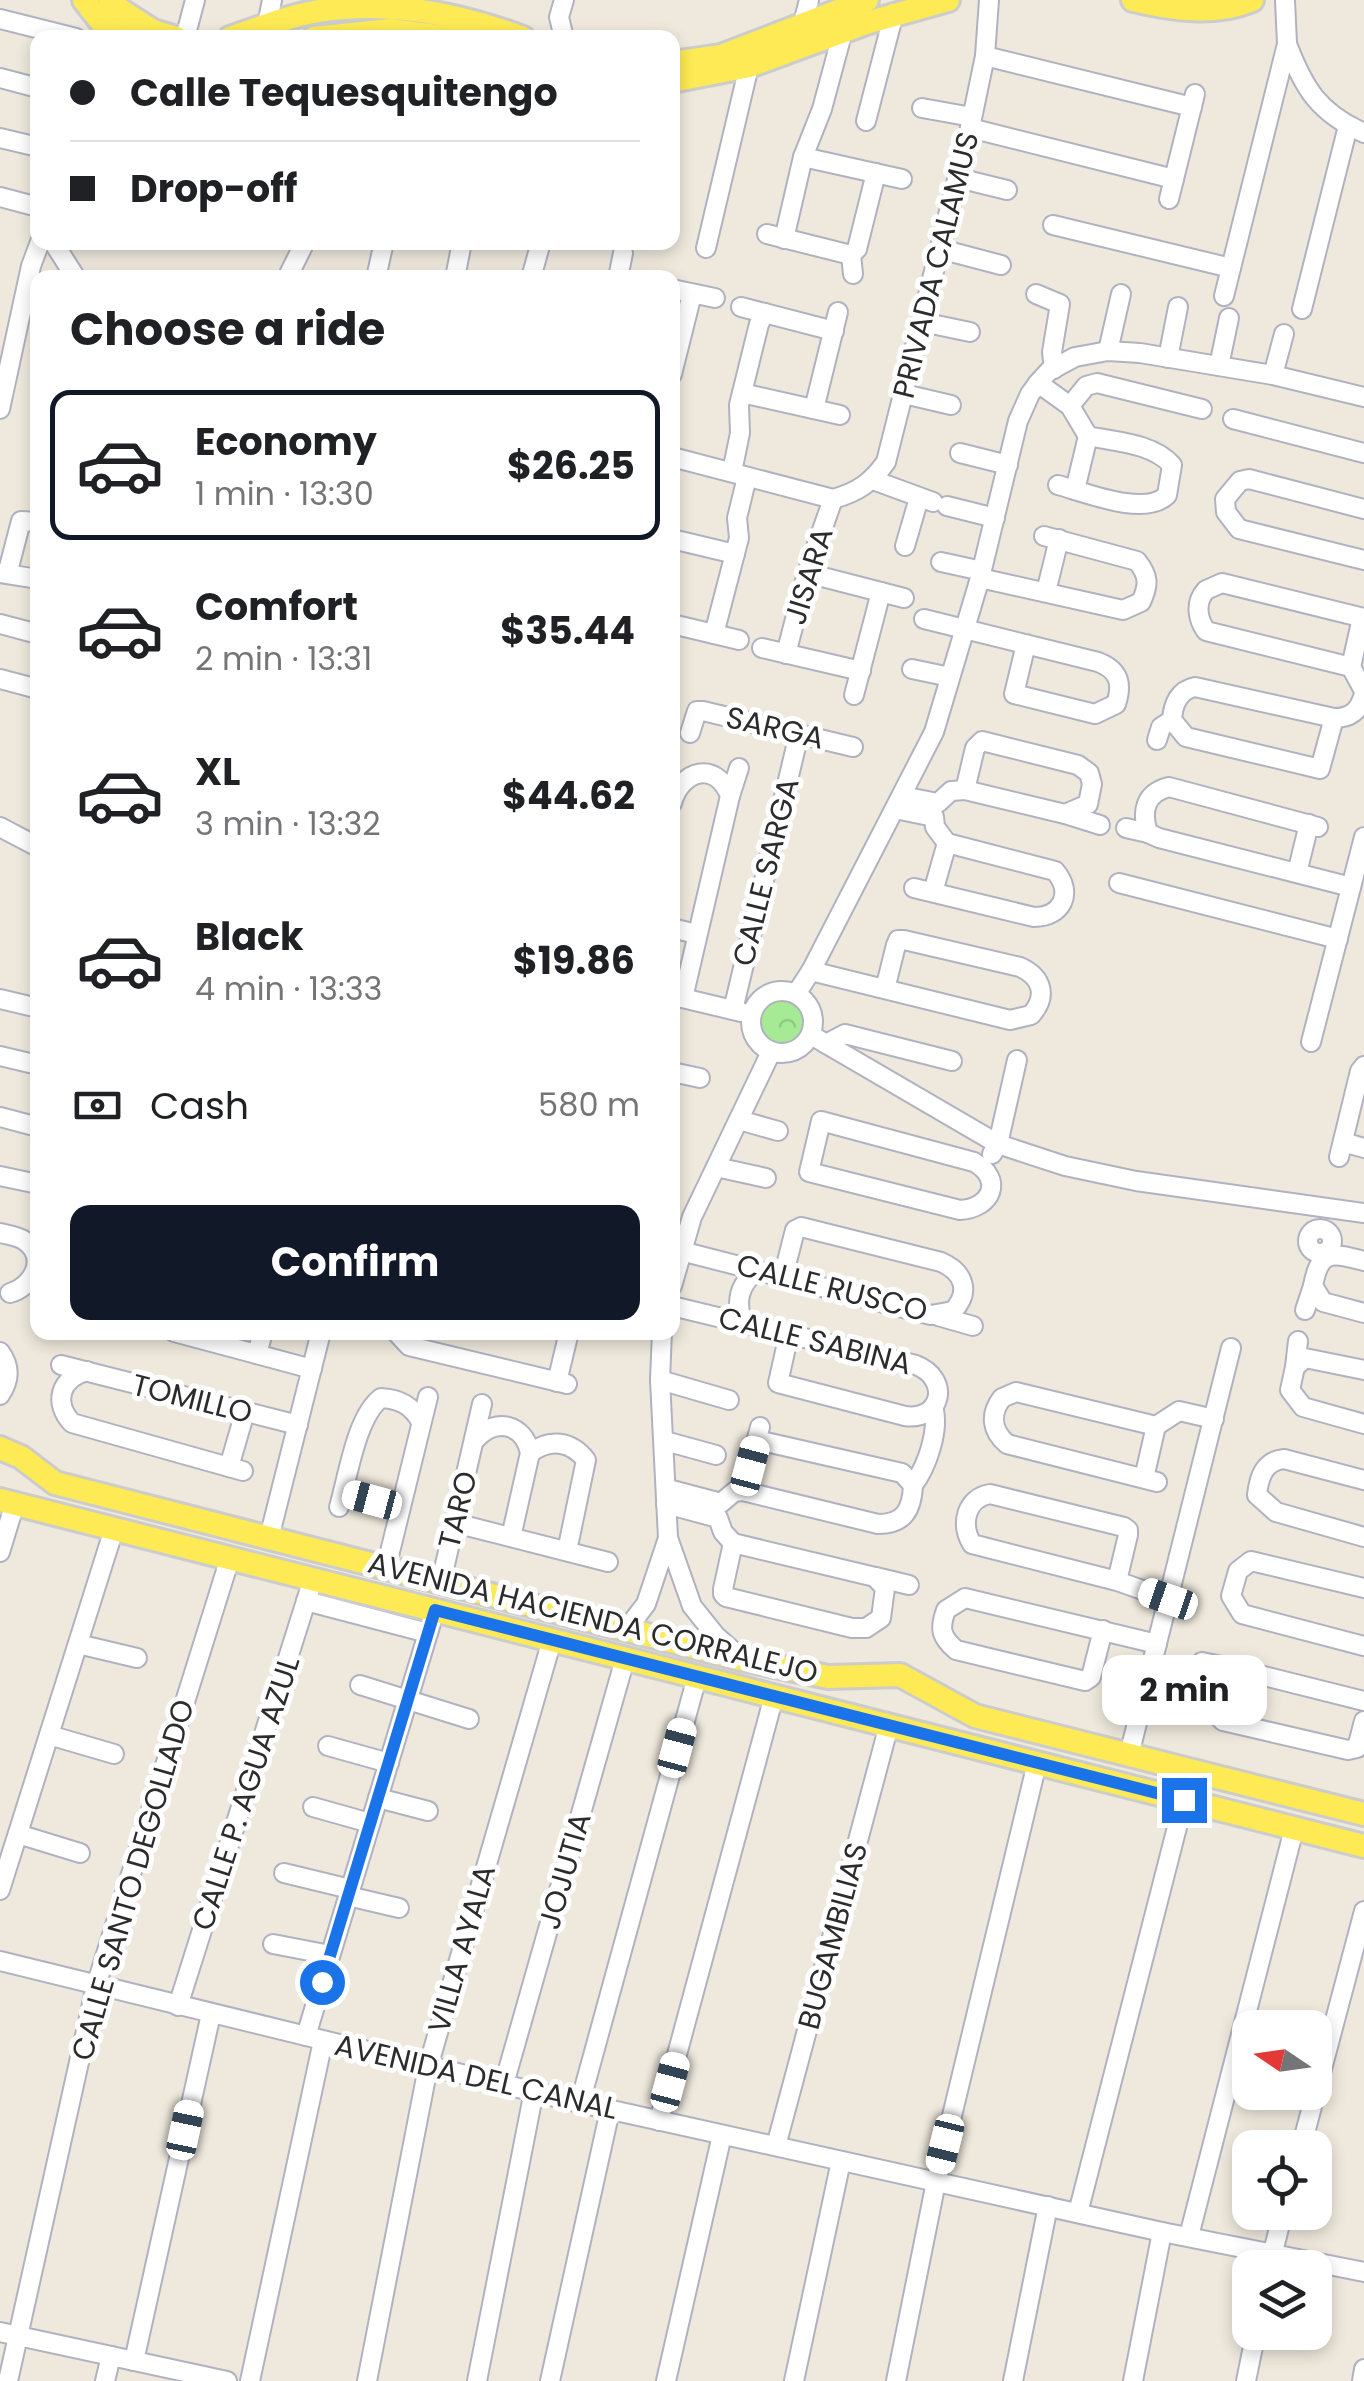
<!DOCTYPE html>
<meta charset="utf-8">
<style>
body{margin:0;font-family:Poppins,sans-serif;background:#f6f6f6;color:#202124;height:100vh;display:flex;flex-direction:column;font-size:38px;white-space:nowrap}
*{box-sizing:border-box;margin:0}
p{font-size:32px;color:#757577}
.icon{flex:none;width:55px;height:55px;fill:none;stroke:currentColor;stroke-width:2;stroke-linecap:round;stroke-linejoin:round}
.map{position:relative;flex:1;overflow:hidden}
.side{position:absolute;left:30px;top:270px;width:650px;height:1070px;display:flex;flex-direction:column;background:#fff;border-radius:20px;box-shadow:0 5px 15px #0003}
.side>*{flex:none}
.hud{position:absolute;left:30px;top:30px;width:650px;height:220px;border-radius:20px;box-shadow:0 5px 15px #0003;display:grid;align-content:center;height:220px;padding:0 40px;background:#fff}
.needle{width:65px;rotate:283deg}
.buttons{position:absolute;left:1232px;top:2010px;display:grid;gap:20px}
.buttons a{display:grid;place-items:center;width:100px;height:100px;border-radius:20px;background:#fff;box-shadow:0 5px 15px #0003;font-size:50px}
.end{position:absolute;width:45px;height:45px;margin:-22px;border:12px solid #1a73e8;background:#fff;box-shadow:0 0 0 5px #fff}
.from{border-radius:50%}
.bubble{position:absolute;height:70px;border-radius:20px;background:#fff;box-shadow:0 5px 15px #0003;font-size:32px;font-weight:700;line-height:70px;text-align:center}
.car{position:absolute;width:30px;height:60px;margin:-30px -15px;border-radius:12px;box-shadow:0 0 8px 2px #0007;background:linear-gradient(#fff 24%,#345 0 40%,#fff 0 76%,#345 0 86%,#fff 0)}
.hud b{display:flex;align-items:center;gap:35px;height:95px;font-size:38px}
.hud b+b{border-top:2px solid #e0e0e0}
.hud i{width:25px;height:25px;background:#202124}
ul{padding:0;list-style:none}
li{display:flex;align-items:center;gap:30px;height:150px;margin:0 20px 15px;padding:0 20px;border:5px solid transparent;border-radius:20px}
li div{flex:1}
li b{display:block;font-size:38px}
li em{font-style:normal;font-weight:700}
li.on{border-color:#111827}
li>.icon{width:90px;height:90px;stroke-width:1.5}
h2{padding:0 40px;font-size:45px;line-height:120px}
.pay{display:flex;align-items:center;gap:25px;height:110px;padding:0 40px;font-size:38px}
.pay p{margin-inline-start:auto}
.action{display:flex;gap:20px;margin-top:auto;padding:20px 40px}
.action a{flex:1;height:115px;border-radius:20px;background:#111827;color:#fff;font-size:40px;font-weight:700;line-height:115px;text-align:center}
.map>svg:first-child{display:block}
.forest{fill:url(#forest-crowns)}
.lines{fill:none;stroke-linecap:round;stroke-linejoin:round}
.minor-casing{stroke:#b1b2c1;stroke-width:22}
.major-casing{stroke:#ccc;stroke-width:28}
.minor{stroke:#fff;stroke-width:18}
.major{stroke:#fdea54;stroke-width:22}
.route{stroke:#1a73e8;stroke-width:12}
.labels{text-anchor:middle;stroke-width:10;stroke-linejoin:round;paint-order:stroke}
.street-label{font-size:30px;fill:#2c2c2c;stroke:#fff}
</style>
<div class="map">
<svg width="1364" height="2381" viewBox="0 0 1364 2381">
<defs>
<pattern id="forest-crowns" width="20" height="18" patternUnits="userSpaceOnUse" patternTransform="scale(2.5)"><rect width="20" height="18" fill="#a7ea95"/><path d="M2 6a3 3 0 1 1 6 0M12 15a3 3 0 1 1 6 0" fill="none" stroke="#90c981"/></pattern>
</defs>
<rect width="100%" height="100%" fill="#efe9dd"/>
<!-- forest -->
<circle class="forest" cx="780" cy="1022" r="24"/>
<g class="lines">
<!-- minor casing -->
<g class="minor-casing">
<g id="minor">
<path d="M564 0 559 17 564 38"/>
<path d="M0 19 76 38"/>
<path d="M803 23 809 0"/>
<path d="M267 25 272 0"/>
<path d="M185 38 195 0"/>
<path d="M1287 44C1304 89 1319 113 1364 133"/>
<path d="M985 56 1192 107"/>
<path d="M0 78 38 88"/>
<path d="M922 108 972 117"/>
<path d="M866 121 894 13"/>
<path d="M970 128 1174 179"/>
<path d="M0 138 38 147"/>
<path d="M803 157 902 179"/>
<path d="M958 178 1007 190"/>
<path d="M0 197 38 207"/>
<path d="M1169 199 1195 94"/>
<path d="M1053 225 1231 268"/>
<path d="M767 234 851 255"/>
<path d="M784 239 803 157 822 109 843 31"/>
<path d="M53 242 76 278"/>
<path d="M706 248 749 66"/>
<path d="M940 249 1001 265"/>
<path d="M853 274 851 255 857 249 876 173"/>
<path d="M287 278 305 242"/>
<path d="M376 278 384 242"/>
<path d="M455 278 462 242"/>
<path d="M531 278 541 242"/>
<path d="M618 278 623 253"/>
<path d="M672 289 715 298"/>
<path d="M1036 294 1060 304 1052 352 1054 369"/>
<path d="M1224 296 1287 44 1285 0"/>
<path d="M741 307 834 331"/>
<path d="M1302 309 1348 126"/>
<path d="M922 322 970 332"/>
<path d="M1108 351 1121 294"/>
<path d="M1168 358 1178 307"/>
<path d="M1219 366 1229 318"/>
<path d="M672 374 692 294"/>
<path d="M1273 375 1284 334"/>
<path d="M1038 383 1070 406 1088 436C1116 442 1152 443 1172 465L1167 495C1145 517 1087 493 1058 485"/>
<path d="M742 393 840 415"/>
<path d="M904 394 951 405"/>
<path d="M1070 406 1086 386 1097 383 1202 409"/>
<path d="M0 409 31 266 40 242"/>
<path d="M814 409 838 312"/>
<path d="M1233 419 1364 453"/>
<path d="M960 453 1008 465"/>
<path d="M672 457 833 499C858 492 871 483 886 462L970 128 985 56 989 0"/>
<path d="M732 472 740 433 739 405 759 324 765 313"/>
<path d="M873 480 933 502"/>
<path d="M1075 490 1088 436"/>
<path d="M947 506 995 518"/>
<path d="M1364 509 1249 479 1240 481 1225 499 1226 512 1239 529 1364 560"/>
<path d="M672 539 735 554"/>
<path d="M905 546 919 498"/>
<path d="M941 562 982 571"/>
<path d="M8 571 21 521 38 522"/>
<path d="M0 573 38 579"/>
<path d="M807 573 904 598"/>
<path d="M980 578 1123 610 1141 602C1149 585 1149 576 1137 561L1044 536"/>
<path d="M1046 592 1059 539"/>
<path d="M1364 618 1222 583 1206 590C1195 602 1197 618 1206 631L1351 667 1364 691"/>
<path d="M924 619 1098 662C1119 670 1123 683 1116 704L1095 714 1014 694 1026 644"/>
<path d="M0 624 38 634"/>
<path d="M672 624 739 640"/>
<path d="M714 634 739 538 737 518 747 477"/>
<path d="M762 648 861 671"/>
<path d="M786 654 807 573 833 499"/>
<path d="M1351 667 1362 618"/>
<path d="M912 669 950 677"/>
<path d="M0 679 38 689"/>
<path d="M854 695 881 592"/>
<path d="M1334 718 1320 769 1186 737 1172 720C1173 704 1179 690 1195 687L1334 718C1351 718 1359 711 1364 694"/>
<path d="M690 733 697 711H703L853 747"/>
<path d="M1157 740 1161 727 1172 720"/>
<path d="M730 796 739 768"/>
<path d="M902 796 938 803 951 791 965 790 1065 814 1088 804 1092 784 1089 773 1078 765 982 741 975 748 965 790"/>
<path d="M672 803C681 770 716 760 730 796L683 998"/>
<path d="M895 809 934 817 935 827 947 843"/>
<path d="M1065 814 1100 825"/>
<path d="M0 827 38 847"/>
<path d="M1318 827 1169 787C1145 793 1141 811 1148 833L1159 838 1351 887"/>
<path d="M1126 828 1148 833"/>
<path d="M1297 873 1309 824"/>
<path d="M1119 883 1338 939"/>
<path d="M914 888 1034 917C1062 917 1074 893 1055 871L947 843"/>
<path d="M933 892 947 843"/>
<path d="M672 928 696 934"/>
<path d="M811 971 1010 1020 1031 1015C1048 996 1042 977 1020 967L904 940H898L896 945 885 989"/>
<circle cx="782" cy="1022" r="31"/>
<path d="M796 994 811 971 934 732 980 578 1018 421 1030 394 1038 383 1049 371 1075 357 1108 351 1140 353 1273 375 1364 397"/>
<path d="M674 996 741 1012"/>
<path d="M0 999 38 1008"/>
<path d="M733 1010 799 734"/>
<path d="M811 1035 998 1144 1065 1166 1136 1181 1364 1213"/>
<path d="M1311 1042 1364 837"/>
<path d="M826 1044 845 1034 952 1061"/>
<path d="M0 1056 38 1065"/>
<path d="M672 1072 700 1078"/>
<path d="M0 1117 38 1127"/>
<path d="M739 1120 778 1131"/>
<path d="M821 1121 974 1162C1004 1179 992 1208 960 1210L809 1172Z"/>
<path d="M1343 1142 1364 1148"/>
<path d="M992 1154 998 1144 1017 1060"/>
<path d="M1339 1157 1360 1071 1364 1066"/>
<path d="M716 1167 766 1178"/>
<path d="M0 1176 38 1184"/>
<circle cx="1320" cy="1241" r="12"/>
<path d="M0 1233C8 1235 18 1236 25 1241 49 1258 32 1287 10 1293"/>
<path d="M681 1251C764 1272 848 1294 931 1315L953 1311C971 1292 964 1272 941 1262L801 1227 795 1230 783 1277"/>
<path d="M1364 1261C1333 1253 1320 1248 1313 1286L1323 1302 1364 1313"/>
<path d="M672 1286 692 1217 771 1052"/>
<path d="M672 1306 916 1365C951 1379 942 1421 905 1416L778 1383 789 1334"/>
<path d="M1305 1310 1313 1286"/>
<path d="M938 1316 973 1326"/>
<path d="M743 1323C735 1301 739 1285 757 1270"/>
<path d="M174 1332 312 1369"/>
<path d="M396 1332 409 1346 567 1384"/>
<path d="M662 1332 660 1380 668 1538 692 1606 716 1636 741 1658"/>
<path d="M0 1352C11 1367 10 1380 0 1395"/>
<path d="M257 1354 263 1332"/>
<path d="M61 1365 298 1425"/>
<path d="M1295 1367 1298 1341"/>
<path d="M1364 1370 1305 1358 1295 1367 1290 1390 1303 1407 1364 1424"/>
<path d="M87 1371C60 1378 53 1403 72 1423L243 1471"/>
<path d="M660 1380 729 1400"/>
<path d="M557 1382 569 1332"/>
<path d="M1156 1426 1016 1392 1002 1398C989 1415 992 1431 1007 1444L1157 1482"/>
<path d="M476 1439C496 1417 524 1424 530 1453L511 1537"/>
<path d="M665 1441 716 1455"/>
<path d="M530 1453C550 1438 571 1441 586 1460L567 1551"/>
<path d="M229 1467 245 1412"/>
<path d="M1144 1478 1156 1426 1179 1411 1214 1419"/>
<path d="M1364 1480 1284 1459C1264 1461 1259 1477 1257 1495L1276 1512 1364 1537"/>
<path d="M913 1485C927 1467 940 1429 933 1407"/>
<path d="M668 1489 721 1503 734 1492 743 1491 878 1524C904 1524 912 1510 913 1485L902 1473 757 1440"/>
<path d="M743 1491 760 1427"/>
<path d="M343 1492 400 1507"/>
<path d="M666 1504 718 1518 723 1532 733 1543 875 1577 885 1588 881 1618 866 1628H852L726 1597 723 1594V1589L733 1543"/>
<path d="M339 1507C348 1477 356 1417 381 1398 399 1399 412 1405 421 1422"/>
<path d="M455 1523 608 1562"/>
<path d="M269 1538 321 1332"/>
<path d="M0 1552 15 1503"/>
<path d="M386 1568 428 1397"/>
<path d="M876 1577 909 1585"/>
<path d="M1117 1581 1128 1535V1530L1124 1527 990 1494C966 1498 960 1524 972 1544L1117 1581 1168 1599"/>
<path d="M441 1582 482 1404"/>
<path d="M1364 1588 1251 1561 1238 1571 1231 1596 1242 1614 1364 1646"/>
<path d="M306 1601 428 1633"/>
<path d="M626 1630 646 1604 668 1538"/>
<path d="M1103 1630 1091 1677 1085 1681 956 1650C941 1637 939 1629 946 1610L965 1598 1157 1644"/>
<path d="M78 1644 137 1658"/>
<path d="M1202 1662 1231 1668"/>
<path d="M360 1685 469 1719"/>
<path d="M1364 1701 1232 1668C1204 1677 1203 1703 1223 1721L1348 1750 1357 1748 1364 1721"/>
<path d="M49 1735 114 1754"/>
<path d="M328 1746 389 1763"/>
<path d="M1129 1755 1231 1348"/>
<path d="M378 1798 428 1811"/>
<path d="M313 1807 370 1823"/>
<path d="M18 1834 80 1853"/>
<path d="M284 1873 350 1889"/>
<path d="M0 1890 114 1529"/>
<path d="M348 1896 399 1908"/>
<path d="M273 1944 330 1955"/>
<path d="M0 1961 580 2103 1162 2232 1364 2272"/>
<path d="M178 2006 313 1579"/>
<path d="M306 2036 435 1610"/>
<path d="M504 2084 625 1659"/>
<path d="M580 2103 697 1677"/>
<path d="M659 2121 774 1696"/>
<path d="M776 2146 889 1725"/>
<path d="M1301 2148 1364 1911"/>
<path d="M1078 2213 1184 1800"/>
<path d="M1189 2236 1294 1829"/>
<path d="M1269 2268 1283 2212"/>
<path d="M0 2332 227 2381"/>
<path d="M134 2361 211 2014"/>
<path d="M8 2381 96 1986 230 1558"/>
<path d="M105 2381 111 2356"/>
<path d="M250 2381 323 2041"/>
<path d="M367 2381 428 2067 552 1640"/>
<path d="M477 2381 534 2091"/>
<path d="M550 2381 610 2110"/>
<path d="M666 2381 722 2135"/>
<path d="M794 2381 841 2161"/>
<path d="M896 2381 936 2182 1037 1763"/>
<path d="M1013 2381 1048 2206"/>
<path d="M1133 2381 1162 2232"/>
<path d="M1246 2381 1256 2332"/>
<path d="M1362 2381 1364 2369"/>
</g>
</g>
<!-- major casing -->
<g class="major-casing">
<g id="major">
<path d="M84 0 102 23 124 38"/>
<path d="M110 0 114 6 153 31 176 38"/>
<path d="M1133 0C1171 9 1214 16 1252 0"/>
<path d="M230 38C259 28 289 16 319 11 387 0 459 14 523 38"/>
<path d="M314 38 390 30 453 38"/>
<path d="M672 63 721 56 867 0"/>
<path d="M672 81 749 66 866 23 948 0"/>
<path d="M0 1448 21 1457 55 1483 741 1659 828 1677 900 1675 975 1716 1364 1814"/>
<path d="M0 1500 1364 1846"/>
</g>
</g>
<!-- minor -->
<use href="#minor" class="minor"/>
<!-- major -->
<use href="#major" class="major"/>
</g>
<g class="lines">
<!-- route -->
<path class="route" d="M322 1982 435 1610 1184 1800"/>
</g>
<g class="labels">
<!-- street labels -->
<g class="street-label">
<text transform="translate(936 265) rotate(-76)" y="10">PRIVADA CALAMUS</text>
<text transform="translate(809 576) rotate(-73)" y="10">JISARA</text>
<text transform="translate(775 728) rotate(13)" y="10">SARGA</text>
<text transform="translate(766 872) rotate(-76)" y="10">CALLE SARGA</text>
<text transform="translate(832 1288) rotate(14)" y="10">CALLE RUSCO</text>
<text transform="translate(815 1341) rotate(14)" y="10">CALLE SABINA</text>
<text transform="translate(192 1399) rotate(14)" y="10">TOMILLO</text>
<text transform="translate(458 1510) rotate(-76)" y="10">TARO</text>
<text transform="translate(593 1618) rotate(14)" y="10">AVENIDA HACIENDA CORRALEJO</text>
<text transform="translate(246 1793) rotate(-72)" y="10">CALLE P. AGUA AZUL</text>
<text transform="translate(565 1871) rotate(-74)" y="10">JOJUTIA</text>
<text transform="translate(133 1880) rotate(-74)" y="10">CALLE SANTO DEGOLLADO</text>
<text transform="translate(833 1936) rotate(-75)" y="10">BUGAMBILIAS</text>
<text transform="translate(462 1949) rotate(-74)" y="10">VILLA AYALA</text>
<text transform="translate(476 2077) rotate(13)" y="10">AVENIDA DEL CANAL</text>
</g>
</g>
</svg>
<div class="buttons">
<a><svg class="needle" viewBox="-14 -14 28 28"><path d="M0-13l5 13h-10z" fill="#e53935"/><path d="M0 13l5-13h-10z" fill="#757577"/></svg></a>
<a><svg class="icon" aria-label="locate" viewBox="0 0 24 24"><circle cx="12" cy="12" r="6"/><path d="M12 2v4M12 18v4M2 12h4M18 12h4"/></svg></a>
<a><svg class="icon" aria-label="layers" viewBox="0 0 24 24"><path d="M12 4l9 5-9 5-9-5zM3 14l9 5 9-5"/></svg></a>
</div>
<i class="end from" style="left:322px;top:1982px"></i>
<i class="end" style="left:1184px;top:1800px"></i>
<div class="bubble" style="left:1102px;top:1655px;width:165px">2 min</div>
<i class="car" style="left:750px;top:1466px;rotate:15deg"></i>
<i class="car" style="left:372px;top:1500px;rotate:285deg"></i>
<i class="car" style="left:1168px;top:1599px;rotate:289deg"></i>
<i class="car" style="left:677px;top:1748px;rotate:15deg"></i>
<i class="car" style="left:670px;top:2082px;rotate:15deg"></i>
<i class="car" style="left:185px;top:2130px;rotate:12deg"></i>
<i class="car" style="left:945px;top:2144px;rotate:194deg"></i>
<div class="hud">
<b><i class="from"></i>Calle Tequesquitengo</b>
<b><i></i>Drop-off</b>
</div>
<section class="side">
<h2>Choose a ride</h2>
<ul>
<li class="on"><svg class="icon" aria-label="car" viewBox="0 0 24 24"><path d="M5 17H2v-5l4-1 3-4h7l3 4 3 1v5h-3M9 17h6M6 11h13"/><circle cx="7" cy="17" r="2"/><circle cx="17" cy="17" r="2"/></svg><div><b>Economy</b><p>1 min · 13:30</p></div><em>$26.25</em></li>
<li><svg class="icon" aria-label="car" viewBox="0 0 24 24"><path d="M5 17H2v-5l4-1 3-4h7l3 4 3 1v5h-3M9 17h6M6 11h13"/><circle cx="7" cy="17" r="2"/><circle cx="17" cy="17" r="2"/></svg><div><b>Comfort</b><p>2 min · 13:31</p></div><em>$35.44</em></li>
<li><svg class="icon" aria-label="car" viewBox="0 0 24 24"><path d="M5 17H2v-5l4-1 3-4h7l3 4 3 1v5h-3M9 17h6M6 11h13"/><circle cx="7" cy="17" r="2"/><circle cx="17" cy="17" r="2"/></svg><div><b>XL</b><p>3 min · 13:32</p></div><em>$44.62</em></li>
<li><svg class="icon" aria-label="car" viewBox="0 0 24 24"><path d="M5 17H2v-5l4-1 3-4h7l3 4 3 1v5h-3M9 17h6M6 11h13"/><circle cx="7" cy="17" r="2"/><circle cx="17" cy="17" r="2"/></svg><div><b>Black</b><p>4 min · 13:33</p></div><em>$19.86</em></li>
</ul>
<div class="pay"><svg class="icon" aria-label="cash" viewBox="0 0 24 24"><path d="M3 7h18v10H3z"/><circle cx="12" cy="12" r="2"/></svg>Cash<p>580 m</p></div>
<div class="action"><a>Confirm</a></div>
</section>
</div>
